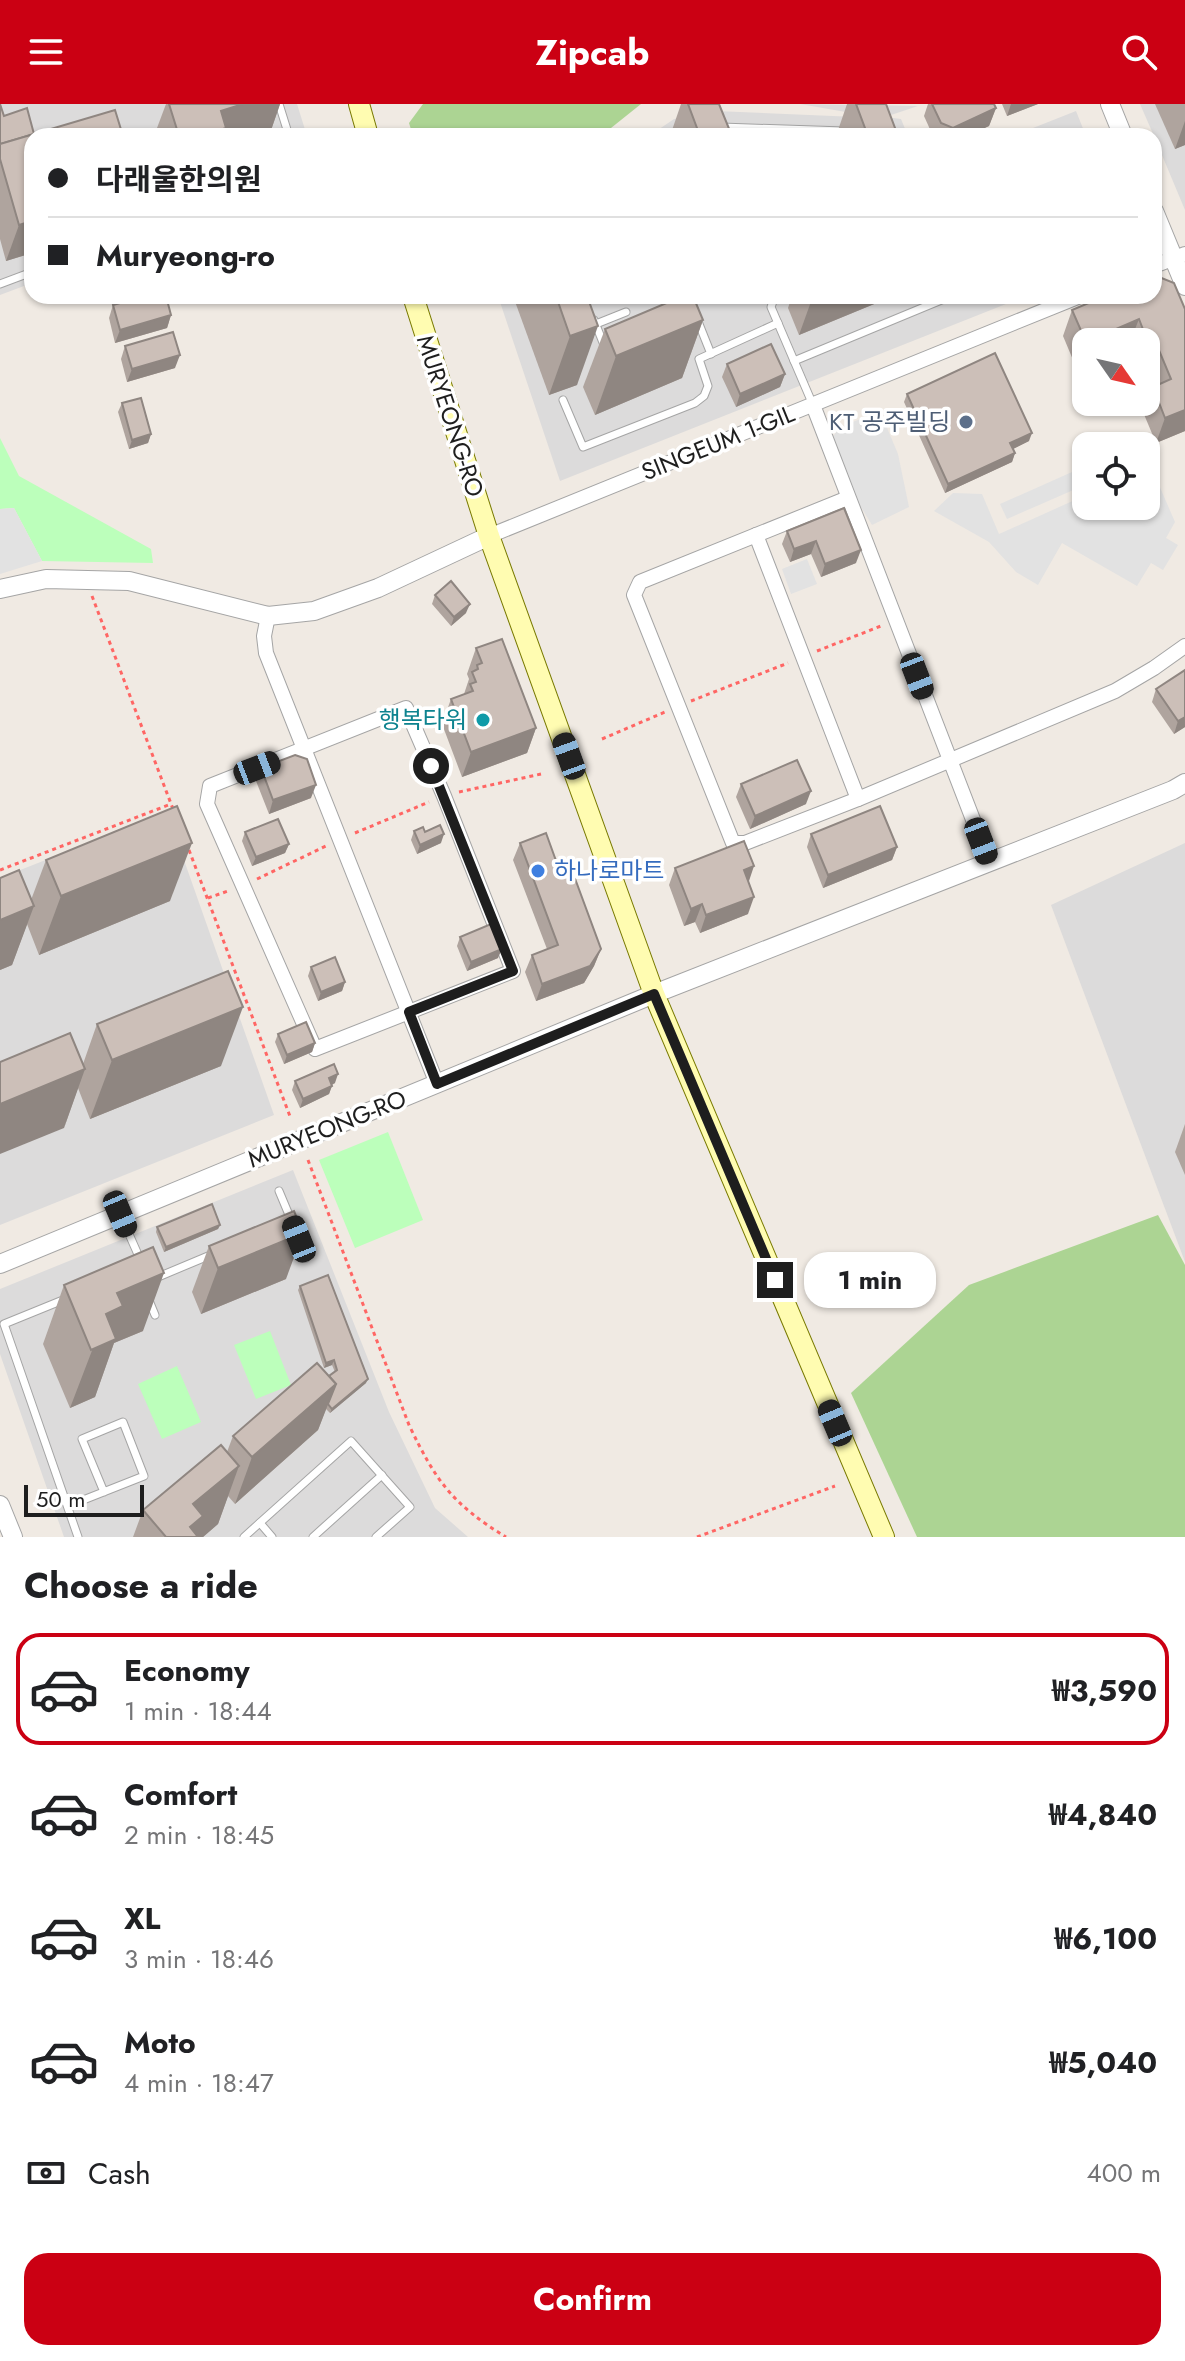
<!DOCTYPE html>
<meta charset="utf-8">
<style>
body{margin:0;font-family:Jost,"Noto Sans KR",sans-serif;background:#f6f6f6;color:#202124;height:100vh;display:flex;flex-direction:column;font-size:30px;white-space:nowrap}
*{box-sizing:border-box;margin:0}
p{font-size:26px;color:#757577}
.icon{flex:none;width:44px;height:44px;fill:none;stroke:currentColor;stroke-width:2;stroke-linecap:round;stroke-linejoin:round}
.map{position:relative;height:1433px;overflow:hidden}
.side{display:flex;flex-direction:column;background:#fff;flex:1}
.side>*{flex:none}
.guide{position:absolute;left:24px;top:24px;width:1138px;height:176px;border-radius:24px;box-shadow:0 2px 6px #0004;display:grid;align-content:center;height:176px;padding:0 24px;background:#fff}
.needle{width:52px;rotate:124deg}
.controls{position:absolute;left:1072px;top:224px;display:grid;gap:16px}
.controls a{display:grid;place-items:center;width:88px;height:88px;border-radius:16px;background:#fff;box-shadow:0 2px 6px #0004;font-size:40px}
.scale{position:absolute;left:24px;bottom:20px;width:120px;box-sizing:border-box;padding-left:8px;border:4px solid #1e1e1e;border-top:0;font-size:22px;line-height:28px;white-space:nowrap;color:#1e1e1e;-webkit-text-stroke:6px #fff;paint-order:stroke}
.end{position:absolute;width:36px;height:36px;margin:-18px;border:10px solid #1e1e1e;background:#fff;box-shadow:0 0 0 4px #fff}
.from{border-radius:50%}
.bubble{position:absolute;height:56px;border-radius:24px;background:#fff;box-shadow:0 2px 6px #0004;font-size:26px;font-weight:700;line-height:56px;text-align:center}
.car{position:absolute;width:24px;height:48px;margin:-24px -12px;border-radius:10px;box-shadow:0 0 6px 2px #0007;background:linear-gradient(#222 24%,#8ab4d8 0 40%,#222 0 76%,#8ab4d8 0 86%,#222 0)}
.guide b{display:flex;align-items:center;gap:28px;height:76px;font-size:30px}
.guide b+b{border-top:2px solid #e0e0e0}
.guide i{width:20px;height:20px;background:#202124}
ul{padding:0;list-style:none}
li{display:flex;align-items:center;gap:24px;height:112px;margin:0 16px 12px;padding:0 8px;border:4px solid transparent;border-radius:24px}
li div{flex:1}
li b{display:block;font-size:30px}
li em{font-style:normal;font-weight:700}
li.selected{border-color:#cb0013}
li>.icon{width:72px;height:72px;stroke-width:1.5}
h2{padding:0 24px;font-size:36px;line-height:96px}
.pay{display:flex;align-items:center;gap:20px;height:88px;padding:0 24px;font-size:30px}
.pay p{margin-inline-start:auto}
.cta{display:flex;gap:16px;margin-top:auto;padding:16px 24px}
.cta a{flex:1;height:92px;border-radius:24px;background:#cb0013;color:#fff;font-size:32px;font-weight:700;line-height:92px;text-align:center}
header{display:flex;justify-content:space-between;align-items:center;height:104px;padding:0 24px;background:#cb0013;color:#fff;font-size:36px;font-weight:700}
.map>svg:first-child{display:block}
.residential{fill:#dcdbdb}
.forest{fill:#acd493}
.park{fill:#bcffbb}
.parking{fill:#e2e2e2}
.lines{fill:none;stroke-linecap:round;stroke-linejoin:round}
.service-casing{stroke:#a5a5a5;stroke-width:9}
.minor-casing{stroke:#a5a5a5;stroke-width:16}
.tertiary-casing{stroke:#a5a5a5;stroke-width:20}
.secondary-casing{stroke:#787900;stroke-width:22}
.path{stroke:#ff6664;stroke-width:3;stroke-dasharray:4 4;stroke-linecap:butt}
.service{stroke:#fff;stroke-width:7}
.minor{stroke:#fff;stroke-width:14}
.tertiary{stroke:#fff;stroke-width:18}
.secondary{stroke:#fffcb1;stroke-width:20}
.wall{fill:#afa49e}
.shaded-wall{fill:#8f8681}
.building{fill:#ccbfb8;stroke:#8f8681;stroke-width:2}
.route{stroke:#1e1e1e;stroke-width:10}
.service-dot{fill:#5c6f8a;stroke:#fff;stroke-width:3}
.culture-dot{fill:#0f9aa8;stroke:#fff;stroke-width:3}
.shop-dot{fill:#3f7fe0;stroke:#fff;stroke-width:3}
.labels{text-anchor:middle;stroke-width:7;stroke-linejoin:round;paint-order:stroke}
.street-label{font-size:24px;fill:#1e1e1e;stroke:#fff}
.service-label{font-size:24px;fill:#4e5e75;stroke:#fff;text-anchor:end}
.culture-label{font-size:24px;fill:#0d838f;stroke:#fff;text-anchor:end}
.shop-label{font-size:24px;fill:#366cbe;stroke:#fff;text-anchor:start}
</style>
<header><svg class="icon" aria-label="menu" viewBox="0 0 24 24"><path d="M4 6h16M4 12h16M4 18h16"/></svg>Zipcab<svg class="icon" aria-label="search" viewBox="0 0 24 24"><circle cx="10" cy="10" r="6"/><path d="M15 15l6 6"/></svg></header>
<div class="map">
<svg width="1185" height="1433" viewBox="0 0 1185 1433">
<rect width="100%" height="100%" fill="#f0eae3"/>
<!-- residential -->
<g class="residential">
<path d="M0 0H297L307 32H32V179L0 191Z"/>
<path d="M800 0 918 2 885 13 901 15 908 32H649L674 15 716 7 880 14Z"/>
<path d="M1140 0H1185V106L1154 32Z"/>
<path d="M1076 7 1086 32H1013Z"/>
<path d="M498 192H1026L560 377Z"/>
<path d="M167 708 274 1011 0 1121V774Z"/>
<path d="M1185 739V1158L1051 801Z"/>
<path d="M293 1066 389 1308 435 1404 468 1433H64L0 1250V1185Z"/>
</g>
<!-- forest -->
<g class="forest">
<path d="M423 0H641L601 32H413L409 19Z"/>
<path d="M1158 1111 1185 1161V1433H917L851 1289 969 1181Z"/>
</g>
<!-- park -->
<g class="park">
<path d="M0 334 19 372 151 445 153 459 42 457 14 404 0 405Z"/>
<path d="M388 1028 423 1116 355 1144 319 1056Z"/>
<path d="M270 1227 291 1281 256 1295 234 1241Z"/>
<path d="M177 1262 201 1318 162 1335 138 1280Z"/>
</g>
<!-- parking -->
<g class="parking">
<path d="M880 307 898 350 909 403 872 421 848 382 831 337 838 324Z"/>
<path d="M1146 351 1175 418 1166 434 1178 441 1163 466 1151 459 1137 482 1062 439 1038 481 1016 468 989 438 934 407 953 389 982 390 999 430 1086 391V402H1146Z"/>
<path d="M1072 368 1078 384 1007 415 1000 400Z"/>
<path d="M14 404 42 457 0 470V405Z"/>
<path d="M807 455 817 480 791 490 782 465Z"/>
</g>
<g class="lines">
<!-- service casing -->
<g class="service-casing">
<g id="service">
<path d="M279 0 289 32"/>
<path d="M721 23 844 27"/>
<path d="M0 180 32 168"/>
<path d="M775 192 771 203 813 301"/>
<path d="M697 215 711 250"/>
<path d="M594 216 604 241"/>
<path d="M596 220 626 208"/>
<path d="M794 257 951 192"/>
<path d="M563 296 583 343 695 299 704 292 708 282 699 255 778 219"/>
<path d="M279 1087 292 1118"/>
<path d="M121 1112 140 1155"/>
<path d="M296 1130 306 1154"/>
<path d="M158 1173 213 1150"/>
<path d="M148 1194 155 1211"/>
<path d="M63 1196 4 1220 78 1433"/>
<path d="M68 1402 144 1372 123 1318 82 1335 104 1388"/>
<path d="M260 1419 272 1433"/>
<path d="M244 1433 351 1337 410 1403 376 1433"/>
<path d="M313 1433 382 1371"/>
</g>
</g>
<!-- minor casing -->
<g class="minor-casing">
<g id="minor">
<path d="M1154 162 1185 150"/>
<path d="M813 301 989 757"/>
<path d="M848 394 640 478 634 491 733 739H745L858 695 1115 587 1154 564 1185 542"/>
<path d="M756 431 858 695"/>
<path d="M489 432 1080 192"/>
<path d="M268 512 264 532 266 549 437 980"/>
<path d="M406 604 444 692 513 867 315 945 207 700 210 682Z"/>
</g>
</g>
<!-- tertiary casing -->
<g class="tertiary-casing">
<g id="tertiary">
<path d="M1110 0 1123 32"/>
<path d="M1154 107 1185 182"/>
<path d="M0 485 46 475 129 477 268 512 314 507 378 484 489 432"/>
<path d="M0 1160 654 890 1173 686 1185 679"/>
<path d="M0 1401 13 1433"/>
</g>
</g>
<!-- secondary casing -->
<g class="secondary-casing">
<g id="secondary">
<path d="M359 0 368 32"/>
<path d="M413 192 489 432 654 890 884 1433"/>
</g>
</g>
<!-- path -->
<g class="path">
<path d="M92 492 173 705"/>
<path d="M817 547 881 522"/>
<path d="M691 597 788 559"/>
<path d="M602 635 665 608"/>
<path d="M459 688 541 670"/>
<path d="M355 729 429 698"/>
<path d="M189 746 291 1015"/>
<path d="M0 766 171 700"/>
<path d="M257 775 326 742"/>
<path d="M208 794 228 787"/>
<path d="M308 1056 409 1321C436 1377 452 1400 506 1433"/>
<path d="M697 1433 835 1382"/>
</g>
<!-- service -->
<use href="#service" class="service"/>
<!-- minor -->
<use href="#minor" class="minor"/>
<!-- tertiary -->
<use href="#tertiary" class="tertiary"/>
<!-- secondary -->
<use href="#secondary" class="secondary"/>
</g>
<!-- wall -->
<g class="wall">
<path d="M0 0 4 12 32 32V149L6 157 0 135Z"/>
<path d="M166 0H280L269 32H154Z"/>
<path d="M681 0H719L732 32H670Z"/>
<path d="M847 0H886L898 32H836Z"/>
<path d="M928 0H932L996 4 989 22 967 32H933L924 12Z"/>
<path d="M1002 0H1038L1007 12Z"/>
<path d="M1155 0H1185V41L1175 45Z"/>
<path d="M513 192H587L577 281 549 291Z"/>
<path d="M792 192H881L879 198 799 231 788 204Z"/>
<path d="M1154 192 1185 327 1156 339 1143 308 1153 283 1154 282 1146 262V238H1086L1076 263 1063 232 1072 206Z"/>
<path d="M113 201 171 211 167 224 115 239 109 214Z"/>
<path d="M703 216 682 274 595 311 583 283 605 225Z"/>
<path d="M125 242 175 264 127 278 121 255Z"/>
<path d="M727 260 785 270 780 283 736 303 722 273Z"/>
<path d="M907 290 1029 337 1013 345 1015 349 1012 358 945 389 904 298Z"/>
<path d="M122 299 151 330 148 339 129 345 118 308Z"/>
<path d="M844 404 856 459 821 473 811 450 790 458 782 440 787 427Z"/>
<path d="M435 491 466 509 451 522 432 500Z"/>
<path d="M476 544 536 624 527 649 462 673 442 620 451 595 464 590 469 575 467 570Z"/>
<path d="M1156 585 1185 623 1174 630 1152 598Z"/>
<path d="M261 664 311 694 269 710 256 677Z"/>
<path d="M741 680 806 700 750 725 736 693Z"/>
<path d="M414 727 425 728 441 739 417 750 411 736Z"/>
<path d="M245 728 289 740 285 749 252 762 242 737Z"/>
<path d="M811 730 897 743 892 756 823 784 807 743Z"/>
<path d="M520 739 559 765 601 845 594 862 584 879 536 897 525 868 532 851 547 845 513 756Z"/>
<path d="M46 756 170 797 39 851 27 820 12 861 0 866V774L31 796Z"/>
<path d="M675 764 748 778V810L700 829 695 818 684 822 669 781Z"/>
<path d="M460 833 498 854 467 867 457 842Z"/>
<path d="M311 863 345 878 342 887 318 897 308 872Z"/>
<path d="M97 920 221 962 90 1015 78 984 64 1024 83 960Z"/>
<path d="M278 930 315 939 312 948 284 960 275 938Z"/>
<path d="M295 977 335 979 332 981 329 990 300 1004 292 986Z"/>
<path d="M1185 1020V1071L1175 1048Z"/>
<path d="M220 1121 218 1125 164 1148 156 1128 157 1123Z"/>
<path d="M209 1142 286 1175 201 1210 192 1188Z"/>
<path d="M64 1181 143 1227 114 1239 95 1293 70 1304 43 1240Z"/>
<path d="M300 1182 366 1279 330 1309 326 1305 318 1326 235 1400 228 1392 218 1420 203 1433H133L143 1406 227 1348 233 1332 335 1268 332 1261 324 1264 298 1186Z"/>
</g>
<!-- shaded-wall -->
<g class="shaded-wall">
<path d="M243 0H280L269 32H201L221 7Z"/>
<path d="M1011 0H1038L1007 12Z"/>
<path d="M996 4 989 22 967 32H950L953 24Z"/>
<path d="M1185 17V41L1175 45Z"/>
<path d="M32 117V149L6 157 19 121Z"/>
<path d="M813 192H881L879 198 799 231Z"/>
<path d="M171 211 167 224 115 239 120 226Z"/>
<path d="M1139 215 1130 238H1086V259L1076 263 1086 238Z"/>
<path d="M703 216 682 274 595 311 616 252Z"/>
<path d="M598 222 577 281 549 291 570 232Z"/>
<path d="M1151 227 1146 241V238H1141L1144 228Z"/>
<path d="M180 251 175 264 127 278 132 265Z"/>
<path d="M785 270 780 283 736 303 740 290Z"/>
<path d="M1185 306V327L1156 339 1165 314Z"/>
<path d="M1032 329 1029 337 1007 348 1010 339Z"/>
<path d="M151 330 148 339 129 345 132 336Z"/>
<path d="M1015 349 1012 358 945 389 948 380Z"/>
<path d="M816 437 811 450 790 458 794 445Z"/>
<path d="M861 446 856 459 821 473 825 460Z"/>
<path d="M470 500 466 509 451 522 454 513Z"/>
<path d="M1185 613V623L1174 630 1178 617Z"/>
<path d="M536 624 527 649 462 673 471 648Z"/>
<path d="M316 681 311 694 269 710 273 696Z"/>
<path d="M811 687 806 700 750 725 755 712Z"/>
<path d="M444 730 441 739 417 750 420 741Z"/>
<path d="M192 739 170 797 39 851 61 792Z"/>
<path d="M289 740 285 749 252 762 256 753Z"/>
<path d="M897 743 892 756 823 784 828 771Z"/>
<path d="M754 762 748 780 744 766Z"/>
<path d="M754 793 748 810 700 829 706 811Z"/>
<path d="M702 800 695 818 684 822 691 805Z"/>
<path d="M34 802 12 861 0 866V816Z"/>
<path d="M502 845 498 854 467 867 471 858Z"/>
<path d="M601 845 594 862 584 879 536 897 542 880Z"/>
<path d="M345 878 342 887 318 897 321 888Z"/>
<path d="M243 903 221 962 90 1015 112 956Z"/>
<path d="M315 939 312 948 284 960 287 951Z"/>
<path d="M85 965 64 1024 0 1050V1000Z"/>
<path d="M338 970 335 979 326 983 329 974Z"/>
<path d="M332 982 329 990 300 1004 303 995Z"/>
<path d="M220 1121 218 1125 164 1148 166 1143Z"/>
<path d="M303 1129 286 1175 201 1210 218 1164Z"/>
<path d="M164 1169 143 1227 114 1239 95 1293 70 1304 106 1210 117 1189Z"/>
<path d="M334 1256 332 1261 324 1264 326 1259Z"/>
<path d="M368 1275 366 1279 330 1309 332 1305Z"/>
<path d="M336 1280 318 1326 235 1400 252 1353Z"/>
<path d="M239 1362 218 1420 203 1433H181L193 1400Z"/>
</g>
<!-- building -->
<g class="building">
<path d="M0 0 4 12 27 4 34 30 0 40Z"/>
<path d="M169 0H243L221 7 226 24 201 32H179Z"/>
<path d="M688 0H719L732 32H700Z"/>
<path d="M856 0H886L898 32H868Z"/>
<path d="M932 0H994L996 4 953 24 941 19Z"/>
<path d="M115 6 123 32H32V60H30L32 66V117L19 121 0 55V40Z"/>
<path d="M1154 171 1174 179 1185 205V306L1165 314 1153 283 1171 275 1151 227 1144 228 1139 215 1086 238 1072 206 1105 192H1154Z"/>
<path d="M145 192H166L171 211 120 226 113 201Z"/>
<path d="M556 192H587L598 222 570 232Z"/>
<path d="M683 192H693L703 216 616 252 605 225Z"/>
<path d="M173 228 180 251 132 265 125 242Z"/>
<path d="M771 240 785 270 740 290 727 260Z"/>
<path d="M995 249 1032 329 1010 339 1015 349 948 380 907 290Z"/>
<path d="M141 294 151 330 132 336 122 299Z"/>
<path d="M844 404 861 446 825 460 816 437 794 445 787 427Z"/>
<path d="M451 477 470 500 454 513 435 491Z"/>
<path d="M502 535 536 624 471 648 451 595 473 587 470 580 476 578 472 568 478 565 477 561 482 559 476 544Z"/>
<path d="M1185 566V613L1178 617 1156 585Z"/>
<path d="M295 651 307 655 316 681 273 696 261 664Z"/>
<path d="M797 656 811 687 755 712 741 680Z"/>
<path d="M177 702 192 739 61 792 46 756Z"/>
<path d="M880 702 897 743 828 771 811 730Z"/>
<path d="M278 715 289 740 256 753 245 728Z"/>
<path d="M440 721 444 730 420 741 414 727 423 723 425 728Z"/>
<path d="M546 729 559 765 570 761 601 845 590 862 542 880 532 851 558 841 520 739Z"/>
<path d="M744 737 754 762 744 766 754 793 706 811 702 800 691 805 675 764Z"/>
<path d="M19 766 34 802 0 816V774Z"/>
<path d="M491 820 502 845 471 858 460 833Z"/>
<path d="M335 853 345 878 321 888 311 863Z"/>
<path d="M228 867 243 903 112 956 97 920Z"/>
<path d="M306 918 315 939 287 951 278 930Z"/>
<path d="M70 929 85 965 0 1000V958Z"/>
<path d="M334 960 338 970 329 974 332 982 303 995 295 977Z"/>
<path d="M212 1100 220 1121 166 1143 157 1123Z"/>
<path d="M294 1107 303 1129 218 1164 209 1142Z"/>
<path d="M153 1143 164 1169 117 1189 123 1202 106 1210 116 1235 91 1246 64 1181Z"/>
<path d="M328 1171 368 1275 332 1305 328 1300 336 1280 329 1272 337 1266 334 1256 326 1259 300 1182Z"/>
<path d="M317 1259 336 1280 252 1353 233 1332Z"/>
<path d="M221 1341 239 1362 193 1400 203 1412 190 1423 198 1433H166L143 1406Z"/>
</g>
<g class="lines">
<!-- route -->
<path class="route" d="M431 662 513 867 409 908 437 980 654 890 775 1176"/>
</g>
<!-- markers -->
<circle class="service-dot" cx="966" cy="318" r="8"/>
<circle class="culture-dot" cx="483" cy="616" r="8"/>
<circle class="shop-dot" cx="538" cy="767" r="8"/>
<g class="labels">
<!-- street labels -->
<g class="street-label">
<text transform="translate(450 312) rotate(72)" y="8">MURYEONG-RO</text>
<text transform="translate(718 339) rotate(-22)" y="8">SINGEUM 1-GIL</text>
<text transform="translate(327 1025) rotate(-22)" y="8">MURYEONG-RO</text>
</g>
<!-- service labels -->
<g class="service-label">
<text x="950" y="326">KT 공주빌딩</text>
</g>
<!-- culture labels -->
<g class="culture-label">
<text x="467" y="624">행복타워</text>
</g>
<!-- shop labels -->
<g class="shop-label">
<text x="554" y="775">하나로마트</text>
</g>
</g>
</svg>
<div class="controls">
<a><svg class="needle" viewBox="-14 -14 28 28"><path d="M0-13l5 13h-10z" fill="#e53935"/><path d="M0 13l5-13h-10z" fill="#757577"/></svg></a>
<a><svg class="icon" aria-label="locate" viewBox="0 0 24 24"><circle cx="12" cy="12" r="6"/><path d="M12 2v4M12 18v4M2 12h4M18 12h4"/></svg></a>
</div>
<div class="scale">50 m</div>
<i class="end from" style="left:431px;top:662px"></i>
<i class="end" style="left:775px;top:1176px"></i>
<div class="bubble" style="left:804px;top:1148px;width:132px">1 min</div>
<i class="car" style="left:917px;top:572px;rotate:159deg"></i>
<i class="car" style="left:569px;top:652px;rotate:340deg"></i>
<i class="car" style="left:257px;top:664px;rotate:69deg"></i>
<i class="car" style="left:981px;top:737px;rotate:159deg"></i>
<i class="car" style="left:120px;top:1110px;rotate:157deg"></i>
<i class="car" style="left:299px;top:1135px;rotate:338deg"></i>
<i class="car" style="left:835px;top:1319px;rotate:337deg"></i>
<div class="guide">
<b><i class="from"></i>다래울한의원</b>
<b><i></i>Muryeong-ro</b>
</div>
</div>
<section class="side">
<h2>Choose a ride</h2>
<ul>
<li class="selected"><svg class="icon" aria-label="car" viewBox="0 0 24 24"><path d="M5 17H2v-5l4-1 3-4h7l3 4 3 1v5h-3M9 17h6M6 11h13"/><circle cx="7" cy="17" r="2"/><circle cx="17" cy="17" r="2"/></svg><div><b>Economy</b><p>1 min · 18:44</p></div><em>₩3,590</em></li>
<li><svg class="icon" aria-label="car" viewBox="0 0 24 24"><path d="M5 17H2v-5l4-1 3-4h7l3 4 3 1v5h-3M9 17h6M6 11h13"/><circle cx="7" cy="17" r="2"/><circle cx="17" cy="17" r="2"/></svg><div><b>Comfort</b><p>2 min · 18:45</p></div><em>₩4,840</em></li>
<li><svg class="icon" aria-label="car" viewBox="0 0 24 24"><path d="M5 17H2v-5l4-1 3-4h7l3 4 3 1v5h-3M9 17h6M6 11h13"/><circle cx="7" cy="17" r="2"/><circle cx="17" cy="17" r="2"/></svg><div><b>XL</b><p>3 min · 18:46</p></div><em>₩6,100</em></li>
<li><svg class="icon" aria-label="car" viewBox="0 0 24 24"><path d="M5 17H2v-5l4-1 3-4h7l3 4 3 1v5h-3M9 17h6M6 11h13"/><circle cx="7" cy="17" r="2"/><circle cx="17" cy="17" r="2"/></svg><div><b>Moto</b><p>4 min · 18:47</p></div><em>₩5,040</em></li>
</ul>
<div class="pay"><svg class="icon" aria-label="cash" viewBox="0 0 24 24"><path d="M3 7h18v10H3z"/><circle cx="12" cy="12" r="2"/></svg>Cash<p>400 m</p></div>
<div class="cta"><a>Confirm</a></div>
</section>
